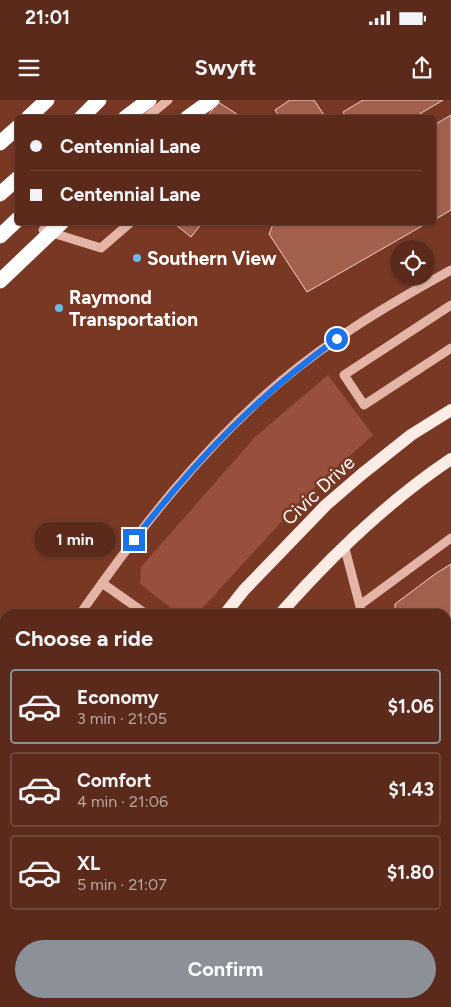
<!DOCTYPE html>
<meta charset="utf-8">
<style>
body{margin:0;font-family:Figtree,sans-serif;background:#613224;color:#f1f3f6;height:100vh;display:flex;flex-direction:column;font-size:19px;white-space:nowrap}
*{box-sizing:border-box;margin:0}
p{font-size:16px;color:#b8a7a3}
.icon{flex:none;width:28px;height:28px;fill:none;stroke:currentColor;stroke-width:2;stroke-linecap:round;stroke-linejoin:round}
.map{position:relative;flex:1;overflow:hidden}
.details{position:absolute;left:0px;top:509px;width:451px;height:399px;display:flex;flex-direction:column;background:#5b2a1b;border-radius:15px 15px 0 0;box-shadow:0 1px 4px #0004,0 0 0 1px #70463a}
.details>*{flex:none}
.banner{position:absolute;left:15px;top:15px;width:421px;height:110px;border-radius:5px;box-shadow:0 1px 4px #0004,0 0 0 1px #70463a;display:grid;align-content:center;height:110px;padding:0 15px;background:#5b2a1b}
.buttons{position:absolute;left:390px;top:140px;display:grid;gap:10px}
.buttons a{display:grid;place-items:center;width:45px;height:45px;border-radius:50%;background:#5b2a1b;box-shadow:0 1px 4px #0004,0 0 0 1px #70463a;font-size:25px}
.end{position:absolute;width:22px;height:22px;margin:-11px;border:6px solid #1a73e8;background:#fff;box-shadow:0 0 0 2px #fff}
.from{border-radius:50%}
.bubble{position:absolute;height:35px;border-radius:18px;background:#5b2a1b;box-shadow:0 1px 4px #0004,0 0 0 1px #70463a;font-size:16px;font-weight:700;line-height:35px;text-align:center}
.banner b{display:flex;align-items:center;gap:18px;height:48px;font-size:19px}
.banner b+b{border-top:1px solid #70463a}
.banner i{width:12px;height:12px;background:#f1f3f6}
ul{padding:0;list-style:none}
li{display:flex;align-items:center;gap:15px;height:75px;margin:0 10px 8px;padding:0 5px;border:2px solid #70463a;border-radius:5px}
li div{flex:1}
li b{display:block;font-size:19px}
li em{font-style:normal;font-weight:700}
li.current{border-color:#8c9099}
li>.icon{width:45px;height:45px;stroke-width:1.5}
h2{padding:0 15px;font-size:22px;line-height:60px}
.primary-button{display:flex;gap:10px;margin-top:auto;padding:10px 15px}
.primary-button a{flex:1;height:58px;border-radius:30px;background:#8c9099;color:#fff;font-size:20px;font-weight:700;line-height:58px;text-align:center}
.status{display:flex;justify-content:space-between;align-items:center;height:35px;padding:0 25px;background:#5b2a1b;direction:ltr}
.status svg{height:14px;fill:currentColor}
header{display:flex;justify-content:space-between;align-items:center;height:65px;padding:0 15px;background:#5b2a1b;font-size:22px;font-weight:700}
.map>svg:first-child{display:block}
.green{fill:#984f3b}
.water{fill:#7f5041;stroke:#e4aa9b}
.building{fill:#a3604c;stroke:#f3d2c9}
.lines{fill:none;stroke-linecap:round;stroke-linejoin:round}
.minor{stroke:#e4b4a6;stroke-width:9}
.major{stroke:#fcece6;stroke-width:12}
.highway{stroke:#fff;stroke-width:15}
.route{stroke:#1a73e8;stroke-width:6}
.poi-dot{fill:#6bbbee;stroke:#793824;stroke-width:2}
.labels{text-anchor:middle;stroke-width:5;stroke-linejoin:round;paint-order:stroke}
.poi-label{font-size:19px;font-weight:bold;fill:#fff;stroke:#793824;text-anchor:start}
.street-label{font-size:19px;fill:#fff;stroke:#793824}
</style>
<div class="status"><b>21:01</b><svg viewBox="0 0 49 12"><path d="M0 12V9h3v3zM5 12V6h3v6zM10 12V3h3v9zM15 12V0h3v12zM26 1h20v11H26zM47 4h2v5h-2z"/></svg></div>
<header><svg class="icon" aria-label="menu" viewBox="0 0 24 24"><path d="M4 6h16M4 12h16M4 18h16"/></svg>Swyft<svg class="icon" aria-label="share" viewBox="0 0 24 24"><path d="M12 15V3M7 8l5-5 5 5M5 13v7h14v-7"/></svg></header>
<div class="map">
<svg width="451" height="907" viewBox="0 0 451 907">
<rect width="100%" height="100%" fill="#793824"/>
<!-- green -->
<g class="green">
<path d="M328 275 373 335 304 397 197 514H179L140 484 141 467 255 337Z"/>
<path d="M451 707V830L446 827V715Z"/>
</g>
<!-- water -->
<path class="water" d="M451 776V845L446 843V794Z"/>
<!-- building -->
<g class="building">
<path d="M290 0H314L326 18H278L279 16 275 10Z"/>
<path d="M363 0H443L413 18H347L343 12Z"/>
<path d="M218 2 243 18H206Z"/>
<path d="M451 15V110L434 120V25Z"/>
<path d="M178 122H203L191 137 176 125Z"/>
<path d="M274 122H429L307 192 269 134Z"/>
<path d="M451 464V696L450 695 446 701V514H395V504L435 474Z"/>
<path d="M0 590 5 592V628L0 639Z"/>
<path d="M5 714V767L0 765V726Z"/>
<path d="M0 777 5 779V859L0 857Z"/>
<path d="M446 836 451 838V907H377L380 902H446Z"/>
<path d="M145 902H380L377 907H144Z"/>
</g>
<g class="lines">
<!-- minor -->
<g class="minor">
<path d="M146 18 168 0"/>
<path d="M43 130 101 148 131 122"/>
<path d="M451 205 344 275 364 305 451 248"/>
<path d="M344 445 362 514"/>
<path d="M102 483 146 514"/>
<path d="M360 505 451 438"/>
<path d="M80 514C139 430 202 348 280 282 332 238 391 203 451 170"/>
<path d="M0 665 5 653"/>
</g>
<!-- major -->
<g class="major">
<path d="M225 514 244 490 326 405 362 374 411 335 451 310"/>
<path d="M280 514C331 456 387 402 451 359"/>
<path d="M37 907 38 902"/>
<path d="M81 907 82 902"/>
</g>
<!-- highway -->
<g class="highway">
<path d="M28 18 47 0"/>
<path d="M81 18 99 0"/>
<path d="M125 18 149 0"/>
<path d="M187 18 212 0"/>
<path d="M0 43 18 27"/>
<path d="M0 94 18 78"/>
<path d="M0 136 18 119"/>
<path d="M0 181 62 122"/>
</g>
</g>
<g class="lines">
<!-- route -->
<path class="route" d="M134 440C195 361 256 297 337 239"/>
</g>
<!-- markers -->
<g class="poi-dot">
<circle cx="137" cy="158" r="5"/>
<circle cx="59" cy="208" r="5"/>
</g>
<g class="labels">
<!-- poi labels -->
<g class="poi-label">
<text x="147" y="165">Southern View</text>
<text x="69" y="204">Raymond<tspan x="69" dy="22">Transportation</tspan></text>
</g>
<!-- street labels -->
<g class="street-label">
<text transform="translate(318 390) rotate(-43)" y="7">Civic Drive</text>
</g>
</g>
</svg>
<div class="buttons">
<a><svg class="icon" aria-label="locate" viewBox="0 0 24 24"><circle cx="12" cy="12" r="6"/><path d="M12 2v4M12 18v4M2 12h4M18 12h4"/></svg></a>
</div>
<i class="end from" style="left:337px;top:239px"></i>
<i class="end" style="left:134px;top:440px"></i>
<div class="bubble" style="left:34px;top:422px;width:82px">1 min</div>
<div class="banner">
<b><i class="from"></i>Centennial Lane</b>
<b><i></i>Centennial Lane</b>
</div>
<section class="details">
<h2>Choose a ride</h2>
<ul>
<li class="current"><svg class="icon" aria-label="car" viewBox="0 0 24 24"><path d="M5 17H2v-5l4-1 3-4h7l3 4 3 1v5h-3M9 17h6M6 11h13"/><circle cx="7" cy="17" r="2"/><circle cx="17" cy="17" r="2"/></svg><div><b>Economy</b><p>3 min · 21:05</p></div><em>$1.06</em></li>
<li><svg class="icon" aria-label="car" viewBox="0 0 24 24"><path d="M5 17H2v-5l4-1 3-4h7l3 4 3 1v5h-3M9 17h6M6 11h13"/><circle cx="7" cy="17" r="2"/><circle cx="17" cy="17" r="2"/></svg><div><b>Comfort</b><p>4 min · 21:06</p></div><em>$1.43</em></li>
<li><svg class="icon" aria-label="car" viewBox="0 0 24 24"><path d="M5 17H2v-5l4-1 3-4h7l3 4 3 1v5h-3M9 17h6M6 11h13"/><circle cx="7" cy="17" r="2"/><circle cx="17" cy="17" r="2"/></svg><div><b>XL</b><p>5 min · 21:07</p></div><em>$1.80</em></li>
</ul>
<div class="primary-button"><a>Confirm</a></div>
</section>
</div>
